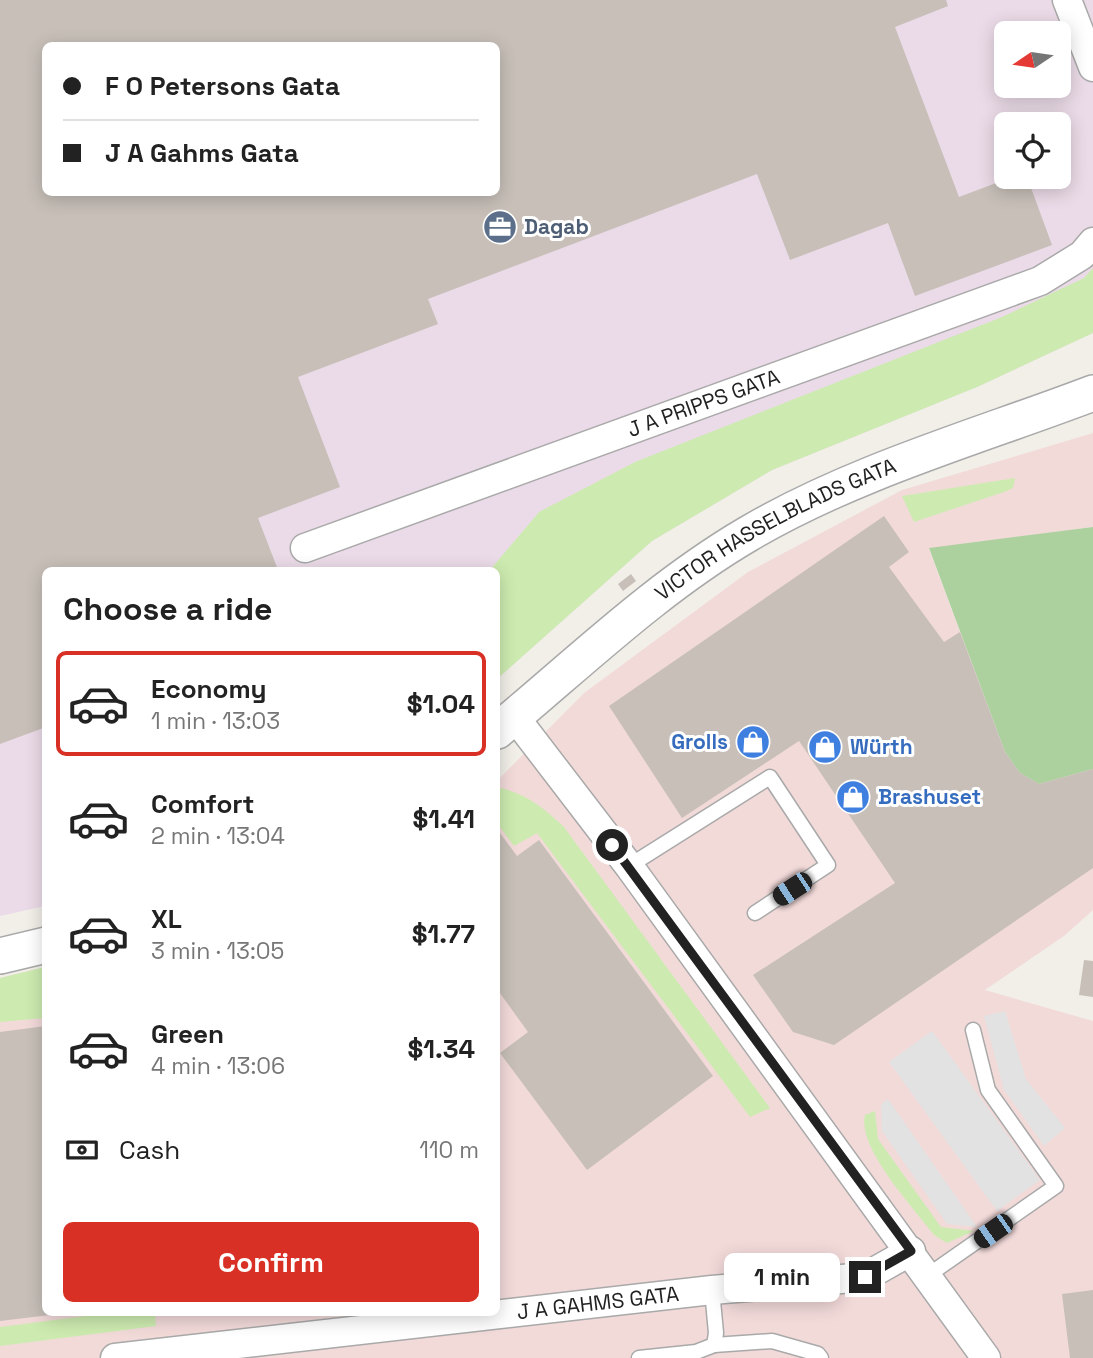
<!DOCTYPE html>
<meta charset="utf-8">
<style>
body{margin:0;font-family:"Space Grotesk",sans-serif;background:#f2f2f2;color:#222;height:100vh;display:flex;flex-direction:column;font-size:26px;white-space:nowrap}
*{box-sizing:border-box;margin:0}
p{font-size:23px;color:#767676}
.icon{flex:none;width:38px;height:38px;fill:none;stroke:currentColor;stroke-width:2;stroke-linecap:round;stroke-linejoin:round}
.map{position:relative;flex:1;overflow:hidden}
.details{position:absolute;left:42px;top:567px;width:458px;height:749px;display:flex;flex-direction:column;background:#fff;border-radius:10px;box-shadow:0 4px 18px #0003}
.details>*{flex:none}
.top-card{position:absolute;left:42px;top:42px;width:458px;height:154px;border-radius:10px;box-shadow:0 4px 18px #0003;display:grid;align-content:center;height:154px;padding:0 21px;background:#fff}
.needle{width:46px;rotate:257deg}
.tools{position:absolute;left:994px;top:21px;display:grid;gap:14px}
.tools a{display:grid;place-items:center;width:77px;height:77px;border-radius:10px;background:#fff;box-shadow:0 4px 18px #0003;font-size:35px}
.end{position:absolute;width:32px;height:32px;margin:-16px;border:9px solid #222;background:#fff;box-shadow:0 0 0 4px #fff}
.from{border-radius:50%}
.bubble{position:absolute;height:49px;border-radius:10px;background:#fff;box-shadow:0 4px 18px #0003;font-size:23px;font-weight:700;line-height:49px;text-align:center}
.car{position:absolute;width:21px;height:42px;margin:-21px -10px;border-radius:9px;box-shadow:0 0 5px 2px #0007;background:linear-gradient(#222 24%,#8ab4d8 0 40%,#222 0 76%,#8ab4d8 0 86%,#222 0)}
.top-card b{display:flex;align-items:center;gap:24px;height:66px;font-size:26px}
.top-card b+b{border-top:2px solid #e0e0e0}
.top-card i{width:18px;height:18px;background:#222}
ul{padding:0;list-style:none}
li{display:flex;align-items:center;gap:21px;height:105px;margin:0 14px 10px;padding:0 7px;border:4px solid transparent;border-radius:10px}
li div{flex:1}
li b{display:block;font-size:26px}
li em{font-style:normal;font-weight:700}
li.current{border-color:#d93025}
li>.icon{width:63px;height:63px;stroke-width:1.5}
h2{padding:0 21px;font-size:32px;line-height:84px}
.pay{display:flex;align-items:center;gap:18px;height:77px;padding:0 21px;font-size:26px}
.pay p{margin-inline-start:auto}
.primary-button{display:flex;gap:14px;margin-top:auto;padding:14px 21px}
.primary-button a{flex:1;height:80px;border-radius:10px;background:#d93025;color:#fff;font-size:28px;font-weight:700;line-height:80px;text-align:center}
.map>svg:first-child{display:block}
.commercial{fill:#f2dad9}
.industrial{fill:#ebdbe8;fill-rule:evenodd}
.grass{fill:#cdebb0}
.forest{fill:#add19e}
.parking{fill:#e2e2e2}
.building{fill:#c7bfb8;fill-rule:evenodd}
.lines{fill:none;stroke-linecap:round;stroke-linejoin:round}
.service-casing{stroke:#a9a9a9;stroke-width:17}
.minor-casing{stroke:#a9a9a9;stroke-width:31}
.tertiary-casing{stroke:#a9a9a9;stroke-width:38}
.service{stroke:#fff;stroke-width:14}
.minor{stroke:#fff;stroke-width:28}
.tertiary{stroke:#fff;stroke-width:35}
.route{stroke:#222;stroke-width:9}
.labels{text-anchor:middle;stroke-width:6;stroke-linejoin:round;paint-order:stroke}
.service-label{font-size:21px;font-weight:bold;fill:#4e5e75;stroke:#fff;text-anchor:start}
.street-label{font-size:21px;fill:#222;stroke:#fff}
.shop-label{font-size:21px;font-weight:bold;fill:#366cbe;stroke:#fff;text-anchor:start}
</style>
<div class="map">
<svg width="1093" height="1358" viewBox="0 0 1093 1358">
<rect width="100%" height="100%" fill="#f2efe9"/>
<!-- commercial -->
<path class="commercial" d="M1093 433V527L929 549 1005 752 1020 772 1039 783 1093 769V910L1064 936 985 990 1093 1021V1358H0V978L45 967 46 1312H497V781L584 693 748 572 902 490Z"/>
<!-- industrial -->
<path class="industrial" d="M0 0H1093V333L977 387 772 470 652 541 497 679V570H46L45 906 0 916ZM1006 33H1059V86H1006ZM46 46H497V192H46ZM1006 124H1059V177H1006Z"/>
<!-- grass -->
<g class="grass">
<path d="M1093 268V333L977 387 772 470 652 541 497 679V570H490L539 512 635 462 1002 317 1084 278Z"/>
<path d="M1015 478 1013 488 1004 492 914 522 902 496Z"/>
<path d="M497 787C525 793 543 807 564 827L770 1108 750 1117 537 833 514 846 497 823Z"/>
<path d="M45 967V1018L0 1022V978Z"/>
<path d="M875 1111 878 1139 941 1227 974 1231 947 1243 934 1235C914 1208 857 1148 865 1115Z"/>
<path d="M109 1313H155L156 1326 0 1346V1327Z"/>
</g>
<!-- forest -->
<path class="forest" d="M1093 527V769L1039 784 1020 773 1005 752 929 548Z"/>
<!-- parking -->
<g class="parking">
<path d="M1005 1011 1026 1079 1065 1128 1044 1146 1004 1090 984 1016Z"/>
<path d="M932 1031 1040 1180 997 1211 889 1062Z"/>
<path d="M888 1099 977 1227 947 1224 882 1131 881 1104Z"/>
</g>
<!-- building -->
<g class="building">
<path d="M0 0H946L948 6 895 27 959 197 1012 177H1027L1052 245 915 296 888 223 790 260 757 174 428 299 438 324 298 377 340 487 258 518 278 570H46V727L0 744ZM46 46H497V192H46Z"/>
<path d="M884 516 909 552 889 567 944 642 960 632 1005 752 1020 773 1039 784 1093 769V868L834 1045 793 1032 753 975 895 883 799 741 682 818 609 706Z"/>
<path d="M631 574 636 581 623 591 618 584Z"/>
<path d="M497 829 517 856 539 840 713 1076 587 1170 500 1053 528 1032 497 989Z"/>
<path d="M1084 960 1093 961V997L1079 995Z"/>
<path d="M46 1026V1312L58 1314 0 1321V1032Z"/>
<path d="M1093 1290V1358H1070L1062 1294Z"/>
</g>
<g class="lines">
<!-- service casing -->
<g class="service-casing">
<g id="service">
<path d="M629 866 770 777 828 865 755 913"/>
<path d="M927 1276 1056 1186 988 1090 973 1030"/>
<path d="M714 1345 772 1341 818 1354 821 1358"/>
<path d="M639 1358 696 1352 714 1345 716 1333 712 1290"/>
</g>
</g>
<!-- minor casing -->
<g class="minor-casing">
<g id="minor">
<path d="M1067 0 1093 67"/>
<path id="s1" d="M305 548 1040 281 1082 255 1093 242"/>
<path d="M514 716 629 866 986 1358"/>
<path id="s2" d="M115 1358 712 1290 865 1277 911 1251"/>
</g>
</g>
<!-- tertiary casing -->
<g class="tertiary-casing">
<g id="tertiary">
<path id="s3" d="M497 731C579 663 656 588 748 534 853 472 980 436 1093 393"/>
<path d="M0 956 46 945"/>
</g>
</g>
<!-- service -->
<use href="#service" class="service"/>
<!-- minor -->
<use href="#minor" class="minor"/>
<!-- tertiary -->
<use href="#tertiary" class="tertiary"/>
</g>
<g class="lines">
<!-- route -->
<path class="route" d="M612 845 911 1251 865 1277"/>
</g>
<!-- icons -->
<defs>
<g id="office-disc" transform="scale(1.75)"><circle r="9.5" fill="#5c6f8a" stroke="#fff"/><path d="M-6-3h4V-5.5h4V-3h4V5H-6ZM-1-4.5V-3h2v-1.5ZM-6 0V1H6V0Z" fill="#fff"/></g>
<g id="shop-disc" transform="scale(1.75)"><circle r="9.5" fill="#3f7fe0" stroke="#fff"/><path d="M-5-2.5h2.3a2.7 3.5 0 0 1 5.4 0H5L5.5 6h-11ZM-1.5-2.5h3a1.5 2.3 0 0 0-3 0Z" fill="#fff"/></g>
</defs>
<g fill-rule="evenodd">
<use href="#office-disc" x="500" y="227"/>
<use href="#shop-disc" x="753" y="742"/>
<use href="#shop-disc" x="825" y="747"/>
<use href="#shop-disc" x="853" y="797"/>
</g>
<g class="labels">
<!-- service labels -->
<g class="service-label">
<text x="524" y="234">Dagab</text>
</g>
<!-- street labels -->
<g class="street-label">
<text dy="7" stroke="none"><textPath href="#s1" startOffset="424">J A PRIPPS GATA</textPath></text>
<text dy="7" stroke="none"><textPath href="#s3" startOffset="346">VICTOR HASSELBLADS GATA</textPath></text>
<text dy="7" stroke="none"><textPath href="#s2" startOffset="486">J A GAHMS GATA</textPath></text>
</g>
<!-- shop labels -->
<g class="shop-label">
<text x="728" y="749" text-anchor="end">Grolls</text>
<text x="850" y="754">Würth</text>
<text x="878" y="804">Brashuset</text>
</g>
</g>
</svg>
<div class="tools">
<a><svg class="needle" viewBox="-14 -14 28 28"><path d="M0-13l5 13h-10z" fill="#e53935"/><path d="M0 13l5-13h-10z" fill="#767676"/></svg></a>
<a><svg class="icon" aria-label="locate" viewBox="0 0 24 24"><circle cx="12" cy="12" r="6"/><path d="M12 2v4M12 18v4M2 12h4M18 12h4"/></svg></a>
</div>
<i class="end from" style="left:612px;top:845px"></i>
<i class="end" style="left:865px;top:1277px"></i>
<div class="bubble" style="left:724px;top:1253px;width:116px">1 min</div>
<i class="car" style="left:792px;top:889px;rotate:237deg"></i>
<i class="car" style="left:993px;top:1231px;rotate:235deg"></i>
<div class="top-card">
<b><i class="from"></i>F O Petersons Gata</b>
<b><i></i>J A Gahms Gata</b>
</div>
<section class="details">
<h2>Choose a ride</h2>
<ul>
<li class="current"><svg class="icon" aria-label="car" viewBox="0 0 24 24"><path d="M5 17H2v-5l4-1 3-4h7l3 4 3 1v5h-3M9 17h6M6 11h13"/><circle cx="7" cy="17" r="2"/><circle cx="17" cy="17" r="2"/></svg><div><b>Economy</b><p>1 min · 13:03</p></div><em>$1.04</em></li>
<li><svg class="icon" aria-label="car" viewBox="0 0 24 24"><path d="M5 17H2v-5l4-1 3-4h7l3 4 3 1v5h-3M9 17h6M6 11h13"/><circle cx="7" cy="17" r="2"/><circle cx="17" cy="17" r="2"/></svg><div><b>Comfort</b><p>2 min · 13:04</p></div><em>$1.41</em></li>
<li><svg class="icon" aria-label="car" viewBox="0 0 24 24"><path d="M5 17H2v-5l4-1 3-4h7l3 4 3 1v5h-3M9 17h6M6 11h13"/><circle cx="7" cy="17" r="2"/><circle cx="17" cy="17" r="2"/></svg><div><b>XL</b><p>3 min · 13:05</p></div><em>$1.77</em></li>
<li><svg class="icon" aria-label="car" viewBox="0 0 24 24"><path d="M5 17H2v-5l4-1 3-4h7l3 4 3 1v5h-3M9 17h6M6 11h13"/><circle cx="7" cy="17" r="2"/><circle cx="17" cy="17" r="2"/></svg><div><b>Green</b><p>4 min · 13:06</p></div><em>$1.34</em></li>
</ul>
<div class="pay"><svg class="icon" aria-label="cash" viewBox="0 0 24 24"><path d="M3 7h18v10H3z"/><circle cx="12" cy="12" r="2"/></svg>Cash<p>110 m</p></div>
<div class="primary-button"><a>Confirm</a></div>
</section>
</div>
